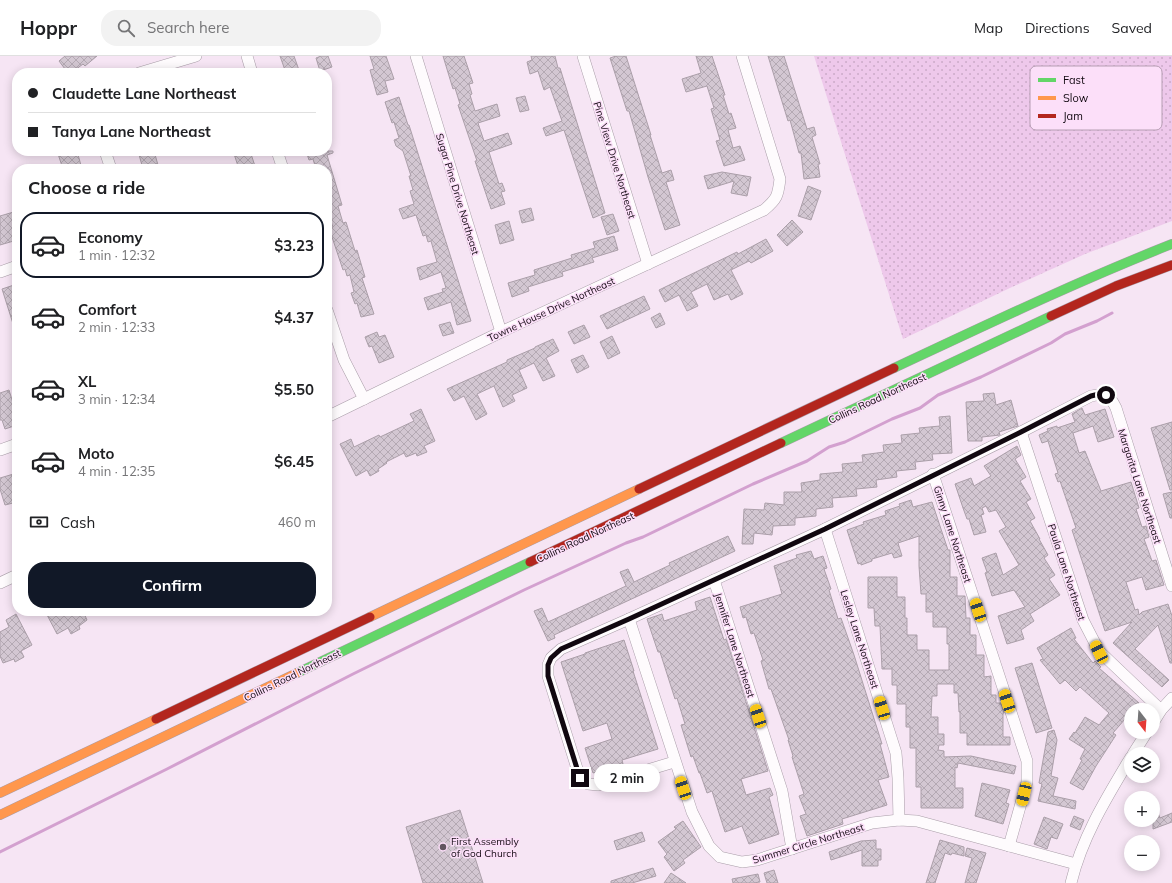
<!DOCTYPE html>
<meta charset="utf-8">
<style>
body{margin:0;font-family:Mulish,sans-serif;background:#f2f2f2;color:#202124;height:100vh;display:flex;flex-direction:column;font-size:15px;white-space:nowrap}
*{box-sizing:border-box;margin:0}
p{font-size:13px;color:#757577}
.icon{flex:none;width:22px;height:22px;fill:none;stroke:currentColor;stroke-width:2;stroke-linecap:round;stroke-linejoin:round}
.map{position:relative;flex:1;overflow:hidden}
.details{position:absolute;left:12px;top:108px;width:320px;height:452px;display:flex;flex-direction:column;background:#fff;border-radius:16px;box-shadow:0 2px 10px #0003}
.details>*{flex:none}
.guide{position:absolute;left:12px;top:12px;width:320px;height:88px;border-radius:16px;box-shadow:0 2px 10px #0003;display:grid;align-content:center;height:88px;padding:0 16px;background:#fff}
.needle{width:26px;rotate:163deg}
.fabs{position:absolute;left:1124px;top:647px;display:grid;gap:8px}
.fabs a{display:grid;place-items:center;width:36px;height:36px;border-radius:50%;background:#fff;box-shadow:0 2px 10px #0003;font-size:20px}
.end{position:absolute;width:18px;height:18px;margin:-9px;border:5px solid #110810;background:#fff;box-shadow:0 0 0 2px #fff}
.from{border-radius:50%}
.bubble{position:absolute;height:28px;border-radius:14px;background:#fff;box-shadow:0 2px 10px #0003;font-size:13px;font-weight:700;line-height:28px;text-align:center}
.car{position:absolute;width:12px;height:24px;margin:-12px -6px;border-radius:5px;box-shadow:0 0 3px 1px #0007;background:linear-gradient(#f5c518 24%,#345 0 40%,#f5c518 0 76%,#345 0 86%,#f5c518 0)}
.guide b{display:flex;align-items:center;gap:14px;height:38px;font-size:15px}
.guide b+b{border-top:1px solid #e0e0e0}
.guide i{width:10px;height:10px;background:#202124}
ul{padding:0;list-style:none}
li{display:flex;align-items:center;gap:12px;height:66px;margin:0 8px 6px;padding:0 8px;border:2px solid transparent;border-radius:16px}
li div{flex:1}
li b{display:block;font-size:15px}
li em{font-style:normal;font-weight:700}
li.current{border-color:#111827}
li>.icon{width:36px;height:36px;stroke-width:1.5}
h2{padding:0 16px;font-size:18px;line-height:48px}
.pay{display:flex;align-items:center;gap:10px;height:44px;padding:0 16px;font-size:15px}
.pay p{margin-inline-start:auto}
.button{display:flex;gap:8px;margin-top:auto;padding:8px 16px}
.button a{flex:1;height:46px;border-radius:16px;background:#111827;color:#fff;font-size:16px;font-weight:700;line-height:46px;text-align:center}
header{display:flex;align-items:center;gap:24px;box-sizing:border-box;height:56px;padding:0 20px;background:#fff;border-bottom:1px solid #e0e0e0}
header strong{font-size:19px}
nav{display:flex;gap:22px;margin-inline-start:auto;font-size:14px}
.search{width:280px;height:36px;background:#f2f2f2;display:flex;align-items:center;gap:10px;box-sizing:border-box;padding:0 14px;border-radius:16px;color:#757577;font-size:15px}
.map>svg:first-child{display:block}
.green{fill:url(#green-dots)}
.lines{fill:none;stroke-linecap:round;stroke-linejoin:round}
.stream{stroke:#d3a0cf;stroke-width:3}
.building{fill:url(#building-cross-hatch);stroke:#ab9fa9}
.street-casing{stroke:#a99da8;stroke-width:12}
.fast-casing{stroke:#a99da8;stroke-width:10}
.slow-casing{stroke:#a99da8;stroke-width:10}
.jam-casing{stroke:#a99da8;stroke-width:10}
.street{stroke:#fefbfd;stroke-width:11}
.fast{stroke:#63d668;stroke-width:9}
.slow{stroke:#ff974d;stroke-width:9}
.jam{stroke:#b3261e;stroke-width:9}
.route{stroke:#110810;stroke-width:5}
.poi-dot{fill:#615560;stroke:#fcdff9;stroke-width:1.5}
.labels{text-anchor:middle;stroke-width:3;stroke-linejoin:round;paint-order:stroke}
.street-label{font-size:10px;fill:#110810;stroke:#fcdff9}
.poi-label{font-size:10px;fill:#110810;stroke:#fcdff9;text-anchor:start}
.key{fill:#fcdff9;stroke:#b69eb3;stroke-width:1}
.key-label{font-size:11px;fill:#110810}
</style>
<header>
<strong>Hoppr</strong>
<div class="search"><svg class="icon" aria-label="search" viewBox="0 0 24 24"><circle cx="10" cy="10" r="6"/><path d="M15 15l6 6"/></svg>Search here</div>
<nav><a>Map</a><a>Directions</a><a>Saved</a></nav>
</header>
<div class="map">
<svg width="1172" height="827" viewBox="0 0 1172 827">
<defs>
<pattern id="green-dots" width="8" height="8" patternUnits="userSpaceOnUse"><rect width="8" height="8" fill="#eec8eb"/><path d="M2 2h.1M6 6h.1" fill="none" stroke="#cbaac8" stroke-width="1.8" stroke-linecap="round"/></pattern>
<pattern id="building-cross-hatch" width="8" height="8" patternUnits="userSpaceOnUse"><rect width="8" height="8" fill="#d3c7d2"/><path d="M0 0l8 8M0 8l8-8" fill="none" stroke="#b4a9b3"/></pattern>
</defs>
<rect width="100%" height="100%" fill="#f6e5f4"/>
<!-- green -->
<path class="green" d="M814 0H1172V165L1085 198 1012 231 903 283Z"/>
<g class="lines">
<!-- stream -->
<path class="stream" d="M0 796 167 713 353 618 524 534 626 487 643 481 753 428 807 405 829 391 845 386 892 363 920 352 938 339 981 321 1051 287 1065 278 1097 265 1112 257"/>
</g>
<!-- building -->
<g class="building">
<path d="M65 0H97L85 10 83 8 71 17H68L59 5Z"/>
<path d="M280 0H294L300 17H286Z"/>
<path d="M321 0H328L332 11 320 15 316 2Z"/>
<path d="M370 0H386L394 23 385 25 388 36 377 39 370 14 374 13Z"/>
<path d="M443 0H464L473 27 469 28 472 38 470 39 475 55 497 48 500 60 478 67 484 85 508 77 512 88 489 96 499 128 502 127 505 135 501 136 505 148 491 153 475 105H477L458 49 460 48 455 32 453 33Z"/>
<path d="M531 0H555L558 12H560L605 157 593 162 564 74 546 80 543 72 562 65 550 31 544 34 538 15 530 18 527 6 532 4Z"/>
<path d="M616 0H626L651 79H650L662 117 671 114 674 124 666 126 680 169 665 174 648 121 629 55H627L610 2Z"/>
<path d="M696 0H712L725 39H723L729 58 731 57 736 72 728 74 733 92 740 90 745 104 724 110 716 85 720 84 711 53 714 52 707 30 686 36 682 23 701 17Z"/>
<path d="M768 0H784L807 73 814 71 816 79 812 81 820 108H818L820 121 804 123 801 97H799L790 64 788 65Z"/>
<path d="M525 40 529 54 520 56 516 42Z"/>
<path d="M399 41 408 69H409L471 265 457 269 451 246 428 254 424 242 443 236 442 233 446 232 441 216 420 224 417 212 437 206 431 185 428 186 426 179 423 180 416 159 403 163 399 153 414 148 410 135 413 134 409 120H411L403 95 396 90 394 84 399 82 394 66 392 67 385 46Z"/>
<path d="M57 95H77L82 113H63Z"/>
<path d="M138 95H154L158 109 143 113Z"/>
<path d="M233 95H250L256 113H239Z"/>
<path d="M306 95H333V97L327 99 342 149 338 150 343 167 346 166 355 195 357 194 365 221 362 222 374 258 361 261 357 247 355 248 351 237 354 236 350 219 347 220 345 213 343 214 329 172 333 171 330 163H332L327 148V113H316L313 103 309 104Z"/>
<path d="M722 116 751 121 747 140 731 137 734 125 708 133 704 120Z"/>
<path d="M808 130 821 135 811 164 798 160Z"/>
<path d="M531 152 534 164 522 167 519 155Z"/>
<path d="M17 155V184L0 189V160Z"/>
<path d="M613 158 619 175 607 179 601 161Z"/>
<path d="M792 164 803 176 787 190 777 179Z"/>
<path d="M509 165 514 184 500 188 495 169Z"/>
<path d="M614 180 618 194 592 202 594 206 562 216 563 220 528 231 529 235 512 241 508 227 535 219 534 214 572 202 571 199 595 192 593 186Z"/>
<path d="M766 183 773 195 751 207 749 205 731 214 743 238 731 244 728 238 714 244 707 228 691 236 698 250 687 255 679 239 665 246 659 234 737 196 738 198Z"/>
<path d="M17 228V274H15L2 233Z"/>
<path d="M644 240 650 253 607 273 600 260Z"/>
<path d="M660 257 665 268 656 272 651 262Z"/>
<path d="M450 266 454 277 443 280 439 269Z"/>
<path d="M584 269 590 281 574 288 568 276Z"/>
<path d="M377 276 379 281 385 279 394 301 379 307 372 290 369 291 365 281Z"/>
<path d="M612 280 620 297 608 303 600 286Z"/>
<path d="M553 283 559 295 546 302 555 320 543 325 534 307 519 314 527 332 512 339 515 345 503 351 494 330 477 338 487 358 476 364 464 340 454 345 447 333 507 306V304L535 292V291Z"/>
<path d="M583 299 589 311 577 317 571 304Z"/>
<path d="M9 334 17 360V369L5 373 2 364H0V337Z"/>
<path d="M994 337 996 349 1011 344 1018 370 999 376 1000 379 982 381V385H968L966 346 984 345 983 338Z"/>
<path d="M1082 352 1085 359 1105 353 1114 381 1098 386 1093 370 1073 377 1079 397 1085 395 1101 435 1131 426 1139 452 1136 453 1142 471 1146 470 1149 481 1144 483 1152 505 1156 504 1164 529 1146 534 1142 521 1126 526 1135 554 1138 553 1139 559 1142 556 1168 548 1172 560V607H1170L1158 569 1135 593 1169 624 1162 631 1113 587 1132 566 1105 575 1072 474 1076 472 1060 425 1058 426 1055 418 1058 417 1048 385 1042 387 1039 379 1048 375 1047 373 1057 370V372L1075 366 1072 358Z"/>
<path d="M421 353 435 385 424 390 427 396 417 400 416 397 406 401 404 397 386 406 387 407 378 413 379 415 370 420 367 414 356 420 340 388 351 383 354 391 379 379 380 381 414 365 410 358Z"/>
<path d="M950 360 952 397 932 398 933 404 915 406 916 413 896 415 897 421 876 424 877 431 856 433 857 440 832 442 833 451 816 453V460L795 462V469L773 470 772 479 754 477 753 488H742L744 453 764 454 765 447 784 449V436H802L801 427 820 424V418L843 416 842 408 863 406 862 399 884 396 883 389 902 387 901 379 920 377 919 372 940 370 939 361Z"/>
<path d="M1172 366V434H1170L1151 372Z"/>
<path d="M1017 390 1021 399 1015 403 1026 421 1020 425 1031 443 1026 446 1035 462 1030 465 1040 483H1039L1048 499 1044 502 1055 519 1049 523 1060 539 1030 558 1034 565 1021 574 1024 583 1007 588 998 560 1025 551 1014 534 992 540 985 517 987 516 982 502 996 497 1003 519 1019 509 999 475 1006 471 996 454 989 456 986 450 982 452 984 458 981 459 986 476 974 479 969 463H967L963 452 955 428 971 422 974 430 991 420 984 410Z"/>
<path d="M17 417V446L5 449 0 433V422Z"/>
<path d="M1172 436V462H1170L1163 438Z"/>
<path d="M911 444 913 451 932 446 948 494H950V521H957V540H965L966 562H970V579H976V599H984V621L991 620V639H996V647H1001L1004 657H1003V681H1010V689H967V677H960V656H959L958 637H954V628H937V640H932L931 661H938V678H944V689H939L938 694 944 695V701L971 700 1016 710 1014 718 958 707 957 712 955 711V732H963V752H921V731H916V692H910V671H906V648H897V629H892V613H882L880 570H875L874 552H868V521H897V541H905V562H907V579H917V594H929V614H949V588H947V571H933V556H926V538H921L919 510V480L898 487 902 500 894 502 892 497 872 503V505L861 509V507L858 508 847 474 864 468 863 466 886 459 885 455 900 450 899 448Z"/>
<path d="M728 480 735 495 554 579 555 582 548 585 534 555 542 552 548 566 626 530 620 516 628 513 634 526 670 509 669 507Z"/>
<path d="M811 495 814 503 823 500 827 512 824 513 831 533 829 534 838 563 841 562 854 599 882 688H880L889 721 878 724 887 749 842 763 843 768 807 780 800 760 806 758 799 740 804 738 792 701 793 700 788 684H789L771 633H769L761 605 763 604 754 577 751 578 746 561 743 562 740 551 782 538 774 510 797 502 796 499Z"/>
<path d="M710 541 724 584 726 583 768 715 741 723 746 739 770 732 773 739 769 741 779 778 749 788 742 770 725 776 712 735 707 737 700 717H699L693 700 691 701 681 669 685 668 677 642 675 643 660 596H658L647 563 662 558 664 565 697 554 695 546Z"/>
<path d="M45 555H83L87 564 79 570 80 573 71 578 68 572 57 578Z"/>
<path d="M16 558 32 589 21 595 24 601 15 606 14 603 3 607 0 600V576L9 571 6 564Z"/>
<path d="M1071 572 1076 582 1074 583 1093 607 1095 605 1101 611 1099 612 1139 647 1133 654H1131V656L1113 677 1116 679 1096 710 1083 734 1070 727 1082 704 1080 703 1085 693 1069 683 1074 676 1075 677 1085 661 1099 669 1109 657 1080 631 1076 635 1065 624 1060 628 1040 604 1043 603 1037 592Z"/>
<path d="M624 584 634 615H633L658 693 622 704 623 708 593 717 585 692 612 683 607 667 583 675 561 606 585 598V597Z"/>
<path d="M1032 607 1052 672 1036 677 1015 612Z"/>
<path d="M1054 674 1057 684 1051 720 1058 722 1053 740 1076 745 1075 753 1038 745 1042 728 1039 727 1048 676Z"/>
<path d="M982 727 1010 734 1006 747 1009 748 1003 768 975 760Z"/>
<path d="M1153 745 1160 762 1172 757V766L1153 773Z"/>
<path d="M460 754 483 827H423L406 771Z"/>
<path d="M1074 760 1084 764 1080 774 1070 770Z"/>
<path d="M1044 761 1063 768 1057 783 1051 781 1047 793 1034 788Z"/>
<path d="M683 765 701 791 683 804 685 807 674 815 664 801 667 798 658 786 676 773 674 771Z"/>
<path d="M642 776 645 785 617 794 614 785Z"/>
<path d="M876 784V793H881V804H878V810H862V794L831 804 829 796 861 785Z"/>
<path d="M940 784 964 791V800L952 797 951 799 945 797 935 827H926Z"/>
<path d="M967 792 986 797 976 827H965L972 802 965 800Z"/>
<path d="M653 812 656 820 632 827H611V825Z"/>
<path d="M774 814 778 827H767L764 817Z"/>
<path d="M671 817 686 827H664Z"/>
<path d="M758 818 760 826 753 827H733L732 823Z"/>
</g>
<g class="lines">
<!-- street casing -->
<g class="street-casing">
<g id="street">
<path d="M247 0 252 17"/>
<path d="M416 0 501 276"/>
<path d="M583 0 648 208"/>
<path d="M139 17 196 0"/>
<path d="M105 95 111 113"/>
<path d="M277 95 283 113"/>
<path d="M0 216 17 210"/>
<path d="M327 254 344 304 364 343"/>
<path d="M327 361 501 276 764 154C777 143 778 140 780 123L742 0"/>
<path d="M1021 376 1083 564 1099 595 1161 654"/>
<path d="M0 394 17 388"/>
<path d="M933 418 1027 705V726L1009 790"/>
<path d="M825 473 896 697 898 722 899 764"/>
<path d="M714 524 782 735 792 793"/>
<path d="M0 527 17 519"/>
<path d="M629 563 692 756 709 790 720 801 742 806 757 804 872 767 899 764 917 765 1076 808"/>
<path d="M1153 667 1161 654 1172 642"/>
<path d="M1133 698 1147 676"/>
<path d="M674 706 598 729 588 728 580 722 548 620V609L551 602 561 593 629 563 825 473 1021 376 1091 340C1105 337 1110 339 1116 352L1172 530"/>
<path d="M1071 827C1082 781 1107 741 1131 701"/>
</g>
</g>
<!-- fast casing -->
<g class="fast-casing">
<g id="fast">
<path d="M894 312C986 269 1078 225 1172 188"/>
<path d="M781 387 1051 260"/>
<path d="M297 617 530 506"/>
</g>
</g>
<!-- slow casing -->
<g class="slow-casing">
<g id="slow">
<path d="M370 561 639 433"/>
<path d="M0 737 156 663"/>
<path d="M0 759 297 617"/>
</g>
</g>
<!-- jam casing -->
<g class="jam-casing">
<g id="jam">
<path d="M1051 260 1116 230 1172 209"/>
<path d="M639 433 894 312"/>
<path d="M530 506 781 387"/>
<path d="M156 663 370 561"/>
</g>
</g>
<!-- street -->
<use href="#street" class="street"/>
<!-- fast -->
<use href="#fast" class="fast"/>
<!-- slow -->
<use href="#slow" class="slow"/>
<!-- jam -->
<use href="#jam" class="jam"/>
</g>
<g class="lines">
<!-- route -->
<path class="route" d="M580 722 548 620V609L551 602 561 593 629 563 825 473 1021 376 1091 340 1099 338 1106 339"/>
</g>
<!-- markers -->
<circle class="poi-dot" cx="443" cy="791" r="4"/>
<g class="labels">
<!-- street labels -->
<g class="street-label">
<text transform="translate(615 104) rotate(73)" y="4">Pine View Drive Northeast</text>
<text transform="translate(458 138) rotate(73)" y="4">Sugar Pine Drive Northeast</text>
<text transform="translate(551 253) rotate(-25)" y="4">Towne House Drive Northeast</text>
<text transform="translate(877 342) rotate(-25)" y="4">Collins Road Northeast</text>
<text transform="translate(1140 430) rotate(72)" y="4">Margarita Lane Northeast</text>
<text transform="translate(953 478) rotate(72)" y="4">Ginny Lane Northeast</text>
<text transform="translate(585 481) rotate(-25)" y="4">Collins Road Northeast</text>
<text transform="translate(1067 516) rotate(72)" y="4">Paula Lane Northeast</text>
<text transform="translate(860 583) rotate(72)" y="4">Lesley Lane Northeast</text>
<text transform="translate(735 589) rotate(72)" y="4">Jennifer Lane Northeast</text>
<text transform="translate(292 619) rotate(-26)" y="4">Collins Road Northeast</text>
<text transform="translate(808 787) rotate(-17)" y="4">Summer Circle Northeast</text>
</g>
<!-- poi labels -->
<g class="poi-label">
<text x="451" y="789">First Assembly<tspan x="451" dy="12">of God Church</tspan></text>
</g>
</g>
<!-- legend -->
<rect x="1030" y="10" width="132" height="64" rx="6" class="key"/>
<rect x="1038" y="22" width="18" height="4" fill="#63d668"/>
<rect x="1038" y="40" width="18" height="4" fill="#ff974d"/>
<rect x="1038" y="58" width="18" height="4" fill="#b3261e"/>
<g class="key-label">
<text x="1063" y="28">Fast</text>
<text x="1063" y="46">Slow</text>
<text x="1063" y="64">Jam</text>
</g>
</svg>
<div class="fabs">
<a><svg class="needle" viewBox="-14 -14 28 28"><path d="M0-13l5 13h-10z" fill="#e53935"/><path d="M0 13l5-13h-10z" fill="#757577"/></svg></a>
<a><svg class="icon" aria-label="layers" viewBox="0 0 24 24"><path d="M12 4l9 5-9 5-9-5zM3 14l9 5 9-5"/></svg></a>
<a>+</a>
<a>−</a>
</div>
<i class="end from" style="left:1106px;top:339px"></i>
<i class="end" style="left:580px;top:722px"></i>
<div class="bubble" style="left:594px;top:708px;width:66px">2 min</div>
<i class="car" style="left:978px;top:554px;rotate:342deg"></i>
<i class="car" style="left:1099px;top:596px;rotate:333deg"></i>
<i class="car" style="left:1007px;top:645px;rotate:342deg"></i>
<i class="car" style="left:882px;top:652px;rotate:343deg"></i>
<i class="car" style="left:758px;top:660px;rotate:342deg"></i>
<i class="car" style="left:683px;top:732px;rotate:342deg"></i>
<i class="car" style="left:1024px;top:738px;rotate:193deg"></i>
<div class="guide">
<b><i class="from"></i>Claudette Lane Northeast</b>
<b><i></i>Tanya Lane Northeast</b>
</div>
<section class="details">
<h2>Choose a ride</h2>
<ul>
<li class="current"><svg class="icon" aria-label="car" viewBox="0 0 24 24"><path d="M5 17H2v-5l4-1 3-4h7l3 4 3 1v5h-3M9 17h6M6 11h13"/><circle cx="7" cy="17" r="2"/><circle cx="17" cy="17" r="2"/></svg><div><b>Economy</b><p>1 min · 12:32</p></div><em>$3.23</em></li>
<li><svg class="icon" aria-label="car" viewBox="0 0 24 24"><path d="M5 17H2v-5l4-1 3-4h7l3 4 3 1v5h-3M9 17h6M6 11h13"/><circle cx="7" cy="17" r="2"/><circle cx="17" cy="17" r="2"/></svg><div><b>Comfort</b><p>2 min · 12:33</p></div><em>$4.37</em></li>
<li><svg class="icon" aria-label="car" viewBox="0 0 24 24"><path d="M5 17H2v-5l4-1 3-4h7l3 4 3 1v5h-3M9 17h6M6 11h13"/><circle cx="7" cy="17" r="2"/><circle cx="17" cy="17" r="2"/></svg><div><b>XL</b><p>3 min · 12:34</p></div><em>$5.50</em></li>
<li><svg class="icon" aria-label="car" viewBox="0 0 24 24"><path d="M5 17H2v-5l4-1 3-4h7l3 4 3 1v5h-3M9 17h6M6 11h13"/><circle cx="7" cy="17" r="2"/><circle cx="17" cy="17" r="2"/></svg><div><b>Moto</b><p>4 min · 12:35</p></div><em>$6.45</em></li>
</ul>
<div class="pay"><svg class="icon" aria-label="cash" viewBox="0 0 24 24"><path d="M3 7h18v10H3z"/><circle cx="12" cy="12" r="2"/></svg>Cash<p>460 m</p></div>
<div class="button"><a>Confirm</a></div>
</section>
</div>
